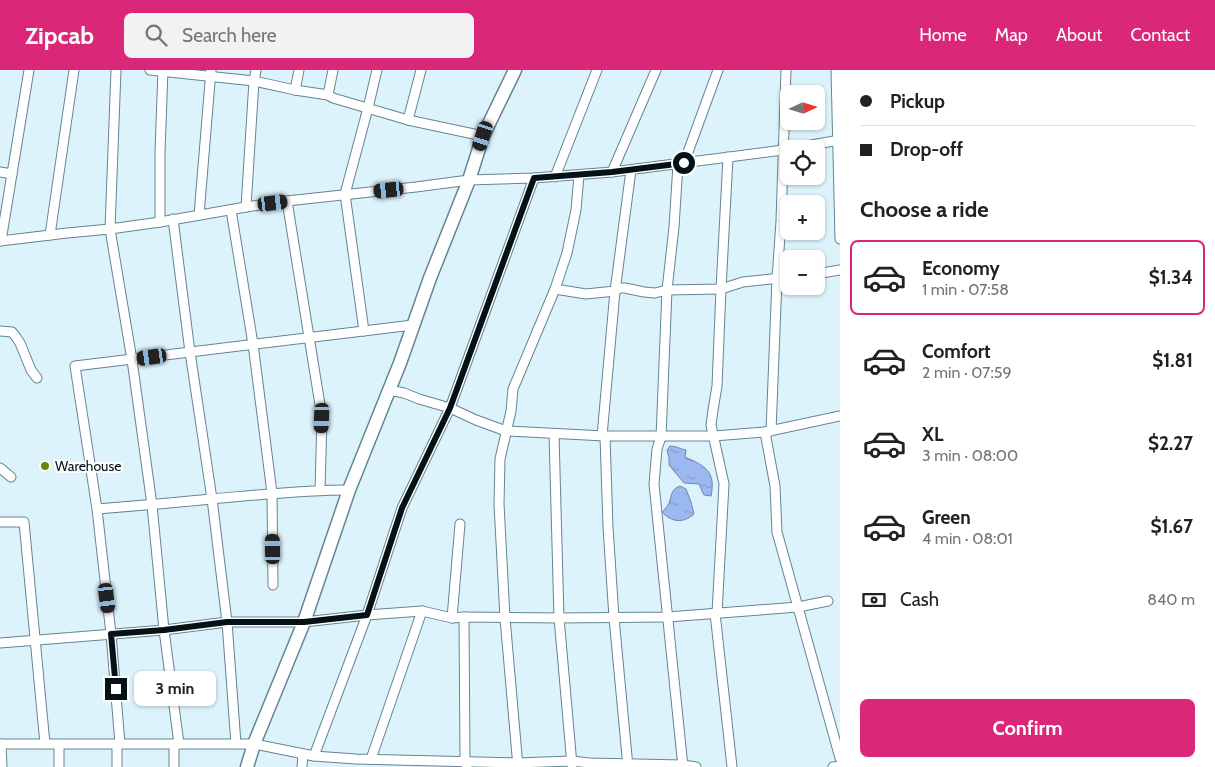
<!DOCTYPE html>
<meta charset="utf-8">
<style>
body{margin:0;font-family:Cabin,sans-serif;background:#f2f2f2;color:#202124;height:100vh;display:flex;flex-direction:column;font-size:19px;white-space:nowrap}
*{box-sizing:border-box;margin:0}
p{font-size:16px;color:#757577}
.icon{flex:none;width:28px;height:28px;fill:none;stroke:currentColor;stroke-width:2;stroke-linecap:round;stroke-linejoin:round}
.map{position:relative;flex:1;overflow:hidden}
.panel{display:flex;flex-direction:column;background:#fff;width:375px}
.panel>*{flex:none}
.top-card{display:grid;align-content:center;height:110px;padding:0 20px;background:#fff}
.needle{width:32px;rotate:86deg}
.buttons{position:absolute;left:780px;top:15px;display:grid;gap:10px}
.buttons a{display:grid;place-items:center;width:45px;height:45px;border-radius:8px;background:#fff;box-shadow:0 1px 4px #0004;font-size:25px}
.end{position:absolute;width:22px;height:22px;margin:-11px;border:6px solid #041116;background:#fff;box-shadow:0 0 0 2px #fff}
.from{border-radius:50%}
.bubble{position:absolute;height:35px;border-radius:8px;background:#fff;box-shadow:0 1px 4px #0004;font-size:16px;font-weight:700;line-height:35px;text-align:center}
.car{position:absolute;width:15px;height:30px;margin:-15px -8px;border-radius:6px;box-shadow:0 0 4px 1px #0007;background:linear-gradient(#222 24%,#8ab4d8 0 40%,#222 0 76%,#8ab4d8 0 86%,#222 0)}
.top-card b{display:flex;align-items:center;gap:18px;height:48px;font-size:19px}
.top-card b+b{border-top:1px solid #e0e0e0}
.top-card i{width:12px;height:12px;background:#202124}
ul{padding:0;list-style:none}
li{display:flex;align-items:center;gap:15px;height:75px;margin:0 10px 8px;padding:0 10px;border:2px solid transparent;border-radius:8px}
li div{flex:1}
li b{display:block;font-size:19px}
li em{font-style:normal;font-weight:700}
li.on{border-color:#db2777}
li>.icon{width:45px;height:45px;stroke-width:1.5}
h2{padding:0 20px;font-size:22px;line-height:60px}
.pay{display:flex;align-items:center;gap:12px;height:55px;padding:0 20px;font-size:19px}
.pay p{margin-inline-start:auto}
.primary-button{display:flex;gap:10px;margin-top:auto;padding:10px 20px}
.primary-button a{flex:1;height:58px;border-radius:8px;background:#db2777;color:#fff;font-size:20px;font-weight:700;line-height:58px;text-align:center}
header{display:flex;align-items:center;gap:30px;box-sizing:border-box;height:70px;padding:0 25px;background:#db2777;color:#fff}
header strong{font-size:24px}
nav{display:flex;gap:28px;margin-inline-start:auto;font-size:18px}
.search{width:350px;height:45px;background:#f2f2f2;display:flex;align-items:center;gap:12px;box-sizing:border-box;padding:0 18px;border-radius:8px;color:#757577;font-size:19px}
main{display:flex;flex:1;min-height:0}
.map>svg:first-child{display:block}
.water{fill:url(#water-ripples);stroke:#6e86af}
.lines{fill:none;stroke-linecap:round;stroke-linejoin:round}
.minor-casing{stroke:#638593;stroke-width:11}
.secondary-casing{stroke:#638593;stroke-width:15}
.minor{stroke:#fff;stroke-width:9}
.secondary{stroke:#fff;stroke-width:12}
.route{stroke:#041116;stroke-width:6}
.poi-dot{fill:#64880c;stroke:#fff;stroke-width:2}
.labels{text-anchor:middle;stroke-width:4;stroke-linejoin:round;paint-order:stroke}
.poi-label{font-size:14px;fill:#041116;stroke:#fff;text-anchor:start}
</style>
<header>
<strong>Zipcab</strong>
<div class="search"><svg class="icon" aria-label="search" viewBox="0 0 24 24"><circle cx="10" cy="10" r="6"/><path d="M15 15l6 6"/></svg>Search here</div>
<nav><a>Home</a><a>Map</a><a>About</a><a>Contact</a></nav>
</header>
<main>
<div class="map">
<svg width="840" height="697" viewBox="0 0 840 697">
<defs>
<pattern id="water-ripples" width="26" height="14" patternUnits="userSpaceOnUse" patternTransform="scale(1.25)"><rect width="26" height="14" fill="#9cb8f1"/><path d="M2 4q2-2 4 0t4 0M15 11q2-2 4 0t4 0" fill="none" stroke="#859dce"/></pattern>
</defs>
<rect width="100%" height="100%" fill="#ddf3fc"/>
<!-- water -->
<g class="water">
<path d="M670 376C676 376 680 379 686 380L685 387C706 396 716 402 711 426L704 425 699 414 684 413 669 395V388L667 380Z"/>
<path d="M680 416 686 419 691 432 694 444C683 454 671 452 662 442 666 438 669 435 670 430 672 423 672 419 680 416Z"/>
</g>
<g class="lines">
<!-- minor casing -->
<g class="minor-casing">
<g id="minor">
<path d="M116 0 110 159 132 290 152 435 164 560 179 674"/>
<path d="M150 0 254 11 295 20 328 25 333 28 408 50 483 66"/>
<path d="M836 0 840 169"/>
<path d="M295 20 299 0"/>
<path d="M328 25 333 0"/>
<path d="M408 50 421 0"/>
<path d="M684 93 718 0"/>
<path d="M678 94 674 157 667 220 661 367 657 379 654 414 683 697"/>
<path d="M0 102 12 104"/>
<path d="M612 102 656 0"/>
<path d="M555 107 597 0"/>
<path d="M287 131 322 347 320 420"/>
<path d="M246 137 254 11 256 0"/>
<path d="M231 140 253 274 272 423 273 515"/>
<path d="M199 145 211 0"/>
<path d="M173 149 190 282 212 429 227 552 236 674"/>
<path d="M160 152V82L163 0"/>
<path d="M50 165 74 0"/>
<path d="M0 171 67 163 110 159 160 152 246 137 287 131 416 117 469 110 534 108 612 102 783 80 840 70"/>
<path d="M1 171 29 0"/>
<path d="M816 204 840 200"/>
<path d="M555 219 586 224 615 221 620 218H625L644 222 655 223 667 220 721 219 743 212 789 207"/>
<path d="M0 261 12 262 16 267 20 273 31 300 37 308"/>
<path d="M364 261 345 124 368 38 377 0"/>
<path d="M389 320 404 323 419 329 450 338 476 350 506 361 605 366H714L765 362 840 346"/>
<path d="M771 361 777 209 781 151 786 0"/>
<path d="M765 362 775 416 777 462 840 688"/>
<path d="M554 364 559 548 572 695"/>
<path d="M602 366 615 221 631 100"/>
<path d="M605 366 608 457 614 548 628 697"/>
<path d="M0 398 11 407"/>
<path d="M97 439C135 436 173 433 211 429 257 425 302 420 349 420"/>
<path d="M0 452H24L45 674"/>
<path d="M715 543 732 697"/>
<path d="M717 543 724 414 711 355 713 340 717 316 721 219 728 87"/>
<path d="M464 547 465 691 467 697"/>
<path d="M452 548 460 454"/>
<path d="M0 573 164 560 227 552H304L367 545 422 541 452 548 464 547 559 548 668 547 798 537 828 531"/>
<path d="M0 674H254L314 686 356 689 517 693 571 691 590 693 683 695 696 697"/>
<path d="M1 674 2 697"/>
<path d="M59 674V697"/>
<path d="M117 674V697"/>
<path d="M120 674 111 564 97 439 75 296 413 255"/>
<path d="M174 674V697"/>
<path d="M314 686 367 545 402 438 450 338 534 108"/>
<path d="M371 689 422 541"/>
<path d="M302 697 303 684"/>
<path d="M518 697 505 548 499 434 500 389 511 341 513 319 555 219 567 183 576 140 579 105"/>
<path d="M833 697 840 696"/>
</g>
</g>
<!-- secondary casing -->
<g class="secondary-casing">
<path id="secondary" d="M247 697 254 674 304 552 349 420 400 293 430 208 469 110 483 66 515 0"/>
</g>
<!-- minor -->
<use href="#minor" class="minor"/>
<!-- secondary -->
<use href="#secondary" class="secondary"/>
</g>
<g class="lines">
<!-- route -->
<path class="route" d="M116 619 111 564 164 560 227 552H304L367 545 402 438 450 338 534 108 612 102 684 93"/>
</g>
<!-- markers -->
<circle class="poi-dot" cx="45" cy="396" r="5"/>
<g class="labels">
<!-- poi labels -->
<g class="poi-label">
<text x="55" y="401">Warehouse</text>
</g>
</g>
</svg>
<div class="buttons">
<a><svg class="needle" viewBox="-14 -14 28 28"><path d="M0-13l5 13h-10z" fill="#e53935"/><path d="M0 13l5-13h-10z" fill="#757577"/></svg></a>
<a><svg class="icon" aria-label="locate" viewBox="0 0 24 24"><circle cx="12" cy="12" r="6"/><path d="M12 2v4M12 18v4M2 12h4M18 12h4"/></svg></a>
<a>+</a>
<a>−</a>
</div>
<i class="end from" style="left:684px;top:93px"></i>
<i class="end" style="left:116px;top:619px"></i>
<div class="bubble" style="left:134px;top:601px;width:82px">3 min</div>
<i class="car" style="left:483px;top:66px;rotate:198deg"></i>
<i class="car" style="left:389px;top:120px;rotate:264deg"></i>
<i class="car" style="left:273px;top:133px;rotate:83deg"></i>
<i class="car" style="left:152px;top:287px;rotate:262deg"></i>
<i class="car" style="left:322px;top:348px;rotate:182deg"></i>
<i class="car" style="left:273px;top:479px;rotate:359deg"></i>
<i class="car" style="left:107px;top:528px;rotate:173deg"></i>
</div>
<section class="panel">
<div class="top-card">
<b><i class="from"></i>Pickup</b>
<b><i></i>Drop-off</b>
</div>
<h2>Choose a ride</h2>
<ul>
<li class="on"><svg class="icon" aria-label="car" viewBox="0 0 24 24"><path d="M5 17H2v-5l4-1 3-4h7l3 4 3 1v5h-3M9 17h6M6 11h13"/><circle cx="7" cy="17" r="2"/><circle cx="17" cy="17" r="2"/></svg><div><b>Economy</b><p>1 min · 07:58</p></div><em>$1.34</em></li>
<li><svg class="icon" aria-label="car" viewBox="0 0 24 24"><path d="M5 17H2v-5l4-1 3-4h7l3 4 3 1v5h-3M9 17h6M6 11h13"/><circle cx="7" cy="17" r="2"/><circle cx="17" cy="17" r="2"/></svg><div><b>Comfort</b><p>2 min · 07:59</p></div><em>$1.81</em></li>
<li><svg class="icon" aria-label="car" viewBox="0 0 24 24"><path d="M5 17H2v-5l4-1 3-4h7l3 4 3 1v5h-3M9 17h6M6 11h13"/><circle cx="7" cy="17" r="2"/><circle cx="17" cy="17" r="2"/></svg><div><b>XL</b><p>3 min · 08:00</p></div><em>$2.27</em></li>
<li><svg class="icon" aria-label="car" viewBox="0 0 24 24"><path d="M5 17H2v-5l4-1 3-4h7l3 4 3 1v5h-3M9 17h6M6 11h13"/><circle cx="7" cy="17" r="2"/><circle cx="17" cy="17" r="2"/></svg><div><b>Green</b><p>4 min · 08:01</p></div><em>$1.67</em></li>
</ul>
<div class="pay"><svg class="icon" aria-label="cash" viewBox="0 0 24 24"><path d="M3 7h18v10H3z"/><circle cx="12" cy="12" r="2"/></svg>Cash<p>840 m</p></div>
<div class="primary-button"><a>Confirm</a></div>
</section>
</main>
